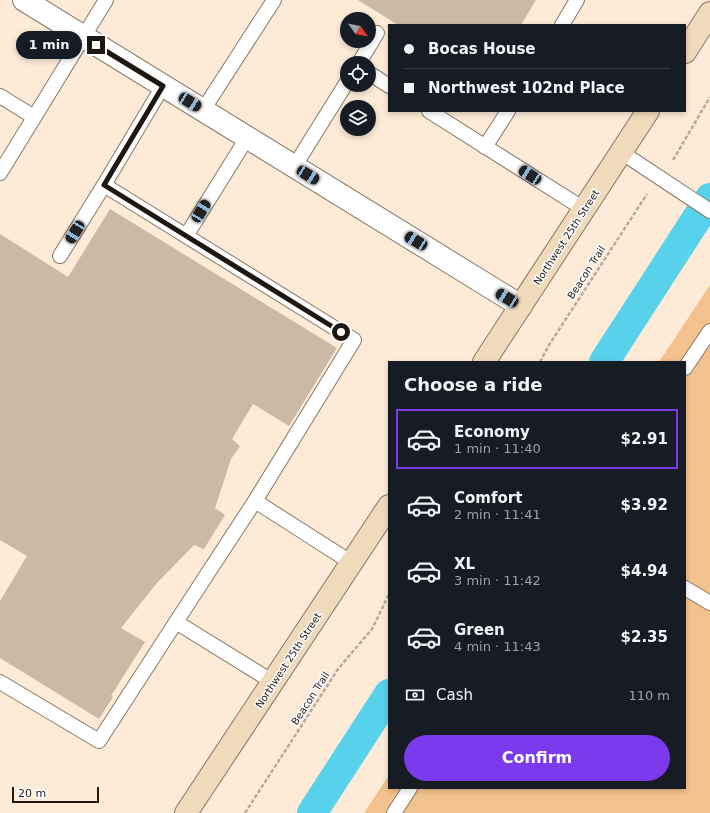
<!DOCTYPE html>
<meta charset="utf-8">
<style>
body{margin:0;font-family:"DejaVu Sans",sans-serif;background:#20242c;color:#f1f3f6;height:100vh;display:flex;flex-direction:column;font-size:15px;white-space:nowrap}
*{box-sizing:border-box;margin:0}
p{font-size:13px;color:#9ea1a6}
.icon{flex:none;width:22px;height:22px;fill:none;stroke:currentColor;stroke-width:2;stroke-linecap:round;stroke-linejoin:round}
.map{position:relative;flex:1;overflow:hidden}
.sheet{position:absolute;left:388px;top:361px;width:298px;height:428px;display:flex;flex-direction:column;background:#171b24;border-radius:0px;box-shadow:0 2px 6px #0003}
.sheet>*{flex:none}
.hud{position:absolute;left:388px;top:24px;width:298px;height:88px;border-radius:0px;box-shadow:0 2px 6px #0003;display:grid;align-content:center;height:88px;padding:0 16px;background:#171b24}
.needle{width:26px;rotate:123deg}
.fabs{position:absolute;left:340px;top:12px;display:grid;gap:8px}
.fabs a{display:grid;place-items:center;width:36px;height:36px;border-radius:50%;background:#171b24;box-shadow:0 2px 6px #0003;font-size:20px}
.scale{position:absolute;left:12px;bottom:10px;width:87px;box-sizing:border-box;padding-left:4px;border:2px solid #1e1811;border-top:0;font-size:11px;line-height:14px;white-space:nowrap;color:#1e1811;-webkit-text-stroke:3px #fff;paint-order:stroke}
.end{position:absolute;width:18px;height:18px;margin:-9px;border:5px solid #1e1811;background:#fff;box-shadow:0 0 0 2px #fff}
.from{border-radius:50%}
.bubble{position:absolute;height:28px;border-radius:14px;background:#171b24;box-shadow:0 2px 6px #0003;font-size:13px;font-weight:700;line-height:28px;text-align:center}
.car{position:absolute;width:12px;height:24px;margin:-12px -6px;border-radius:5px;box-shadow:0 0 3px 1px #0007;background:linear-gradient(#222 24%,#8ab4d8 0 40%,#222 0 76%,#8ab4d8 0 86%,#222 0)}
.hud b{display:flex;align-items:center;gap:14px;height:38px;font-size:15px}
.hud b+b{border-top:1px solid #363941}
.hud i{width:10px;height:10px;background:#f1f3f6}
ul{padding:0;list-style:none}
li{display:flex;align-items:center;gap:12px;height:60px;margin:0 8px 6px;padding:0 8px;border:2px solid transparent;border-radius:0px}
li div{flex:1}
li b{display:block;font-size:15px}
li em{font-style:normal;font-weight:700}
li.on{border-color:#7c3aed}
li>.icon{width:36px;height:36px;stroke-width:1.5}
h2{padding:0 16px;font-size:18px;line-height:48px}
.pay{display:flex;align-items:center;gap:10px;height:44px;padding:0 16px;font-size:15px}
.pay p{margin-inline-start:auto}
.button{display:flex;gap:8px;margin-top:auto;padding:8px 16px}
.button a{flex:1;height:46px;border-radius:24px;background:#7c3aed;color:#fff;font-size:16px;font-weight:700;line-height:46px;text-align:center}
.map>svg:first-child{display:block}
.green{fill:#f2c28d}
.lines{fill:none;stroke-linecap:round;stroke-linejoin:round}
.canal{stroke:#58d2eb;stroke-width:30}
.building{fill:#cbb9a7}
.lane-casing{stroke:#877766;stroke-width:16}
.street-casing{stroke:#877766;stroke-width:24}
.secondary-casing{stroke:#877766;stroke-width:24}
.path{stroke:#b9ab9b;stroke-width:2.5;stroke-dasharray:4 2;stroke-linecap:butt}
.lane{stroke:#fff;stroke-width:14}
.street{stroke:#fff;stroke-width:22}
.secondary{stroke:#efdabc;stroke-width:22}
.route{stroke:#1e1811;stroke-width:5}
.labels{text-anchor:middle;stroke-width:3;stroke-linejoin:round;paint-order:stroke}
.street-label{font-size:10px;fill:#1e1811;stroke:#fff}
</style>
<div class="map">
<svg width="710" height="813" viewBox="0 0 710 813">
<rect width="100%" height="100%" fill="#fdebd8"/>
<!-- green -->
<path class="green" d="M710 285V813H364L389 775V788H685V362H659Z"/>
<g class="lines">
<!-- canal -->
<g class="canal">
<path d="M604 362 710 198"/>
<path d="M312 813 389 694"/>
</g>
</g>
<!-- building -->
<g class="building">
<path d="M358 0H536L521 25H398Z"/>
<path d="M110 209 337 348 289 426 253 404 232 439 240 446 231 459 215 508 225 515 204 549 194 545 157 583 121 628 145 642 111 696 113 697 99 719 0 658V601L27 556 0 540V234L68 277Z"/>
</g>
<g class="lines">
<!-- lane casing -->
<g class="lane-casing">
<g id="lane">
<path d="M562 25 577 0"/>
<path d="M359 63 377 33"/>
<path d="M369 73 389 86"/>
<path d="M0 96 34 117"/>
<path d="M203 110 274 0"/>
<path d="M429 111 584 209"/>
<path d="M485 147 508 111"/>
<path d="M621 152 710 211"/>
<path d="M294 167 347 82"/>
<path d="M0 173 106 0"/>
<path d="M104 185 163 86"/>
<path d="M186 236 247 138"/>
<path d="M60 256 104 185 354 340 255 501"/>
<path d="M685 368 710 331"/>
<path d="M685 588 710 603"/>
<path d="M176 622 255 501 352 563"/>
<path d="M0 682 99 741 176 622 273 682"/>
<path d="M394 813 410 788"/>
</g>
</g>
<!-- street casing -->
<g class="street-casing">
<path id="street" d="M24 0 521 306"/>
</g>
<!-- secondary casing -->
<g class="secondary-casing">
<g id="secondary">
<path d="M685 52 710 13"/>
<path d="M484 362 648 111"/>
<path d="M186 813 389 506"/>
</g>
</g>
<!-- path -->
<g class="path">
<path d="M673 160 710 97"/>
<path d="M540 362 549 345 647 194"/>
<path d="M245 813 338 669 372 629 389 594"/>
</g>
<!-- lane -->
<use href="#lane" class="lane"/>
<!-- street -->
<use href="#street" class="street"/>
<!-- secondary -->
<use href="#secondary" class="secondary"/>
</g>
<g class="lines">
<!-- route -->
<path class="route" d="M96 45 163 86 104 185 341 332"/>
</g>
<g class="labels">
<!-- street labels -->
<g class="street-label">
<text transform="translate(566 237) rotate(-57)" y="4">Northwest 25th Street</text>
<text transform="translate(586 272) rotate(-57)" y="4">Beacon Trail</text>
<text transform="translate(288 660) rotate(-57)" y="4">Northwest 25th Street</text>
<text transform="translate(310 698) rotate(-57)" y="4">Beacon Trail</text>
</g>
</g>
</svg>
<div class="fabs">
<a><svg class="needle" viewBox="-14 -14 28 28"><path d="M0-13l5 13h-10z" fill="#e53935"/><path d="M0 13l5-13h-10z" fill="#9ea1a6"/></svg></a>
<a><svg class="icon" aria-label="locate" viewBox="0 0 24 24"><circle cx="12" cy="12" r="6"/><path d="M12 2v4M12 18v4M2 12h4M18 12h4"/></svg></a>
<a><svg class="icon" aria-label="layers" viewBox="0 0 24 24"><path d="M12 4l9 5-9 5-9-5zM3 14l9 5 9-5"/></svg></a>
</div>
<div class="scale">20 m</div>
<i class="end from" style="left:341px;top:332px"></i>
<i class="end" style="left:96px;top:45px"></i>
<div class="bubble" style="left:16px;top:31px;width:66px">1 min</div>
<i class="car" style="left:190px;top:102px;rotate:122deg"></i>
<i class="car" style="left:308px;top:175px;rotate:122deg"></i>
<i class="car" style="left:530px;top:175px;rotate:303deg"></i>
<i class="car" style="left:201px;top:211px;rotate:32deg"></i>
<i class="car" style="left:75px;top:232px;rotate:212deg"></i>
<i class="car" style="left:416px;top:241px;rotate:301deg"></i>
<i class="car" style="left:507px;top:298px;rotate:301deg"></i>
<div class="hud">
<b><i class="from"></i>Bocas House</b>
<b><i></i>Northwest 102nd Place</b>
</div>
<section class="sheet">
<h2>Choose a ride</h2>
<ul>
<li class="on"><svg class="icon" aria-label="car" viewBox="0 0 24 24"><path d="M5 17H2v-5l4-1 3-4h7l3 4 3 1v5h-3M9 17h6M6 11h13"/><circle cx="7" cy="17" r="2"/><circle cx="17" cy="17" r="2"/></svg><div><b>Economy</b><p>1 min · 11:40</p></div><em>$2.91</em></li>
<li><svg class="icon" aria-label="car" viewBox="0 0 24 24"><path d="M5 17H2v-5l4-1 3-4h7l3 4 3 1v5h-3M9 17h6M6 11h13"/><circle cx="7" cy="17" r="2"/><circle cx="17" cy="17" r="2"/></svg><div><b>Comfort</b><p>2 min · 11:41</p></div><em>$3.92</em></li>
<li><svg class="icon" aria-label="car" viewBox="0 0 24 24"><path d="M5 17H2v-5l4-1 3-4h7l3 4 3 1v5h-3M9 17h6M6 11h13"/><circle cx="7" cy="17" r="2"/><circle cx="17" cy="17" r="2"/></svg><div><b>XL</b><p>3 min · 11:42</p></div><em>$4.94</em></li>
<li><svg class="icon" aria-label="car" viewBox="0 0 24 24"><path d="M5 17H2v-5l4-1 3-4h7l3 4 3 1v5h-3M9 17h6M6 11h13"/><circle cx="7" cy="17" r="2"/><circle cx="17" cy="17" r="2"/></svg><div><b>Green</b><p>4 min · 11:43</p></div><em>$2.35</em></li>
</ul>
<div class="pay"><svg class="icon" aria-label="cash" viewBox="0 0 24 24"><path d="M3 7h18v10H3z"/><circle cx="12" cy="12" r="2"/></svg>Cash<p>110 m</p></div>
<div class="button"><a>Confirm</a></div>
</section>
</div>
